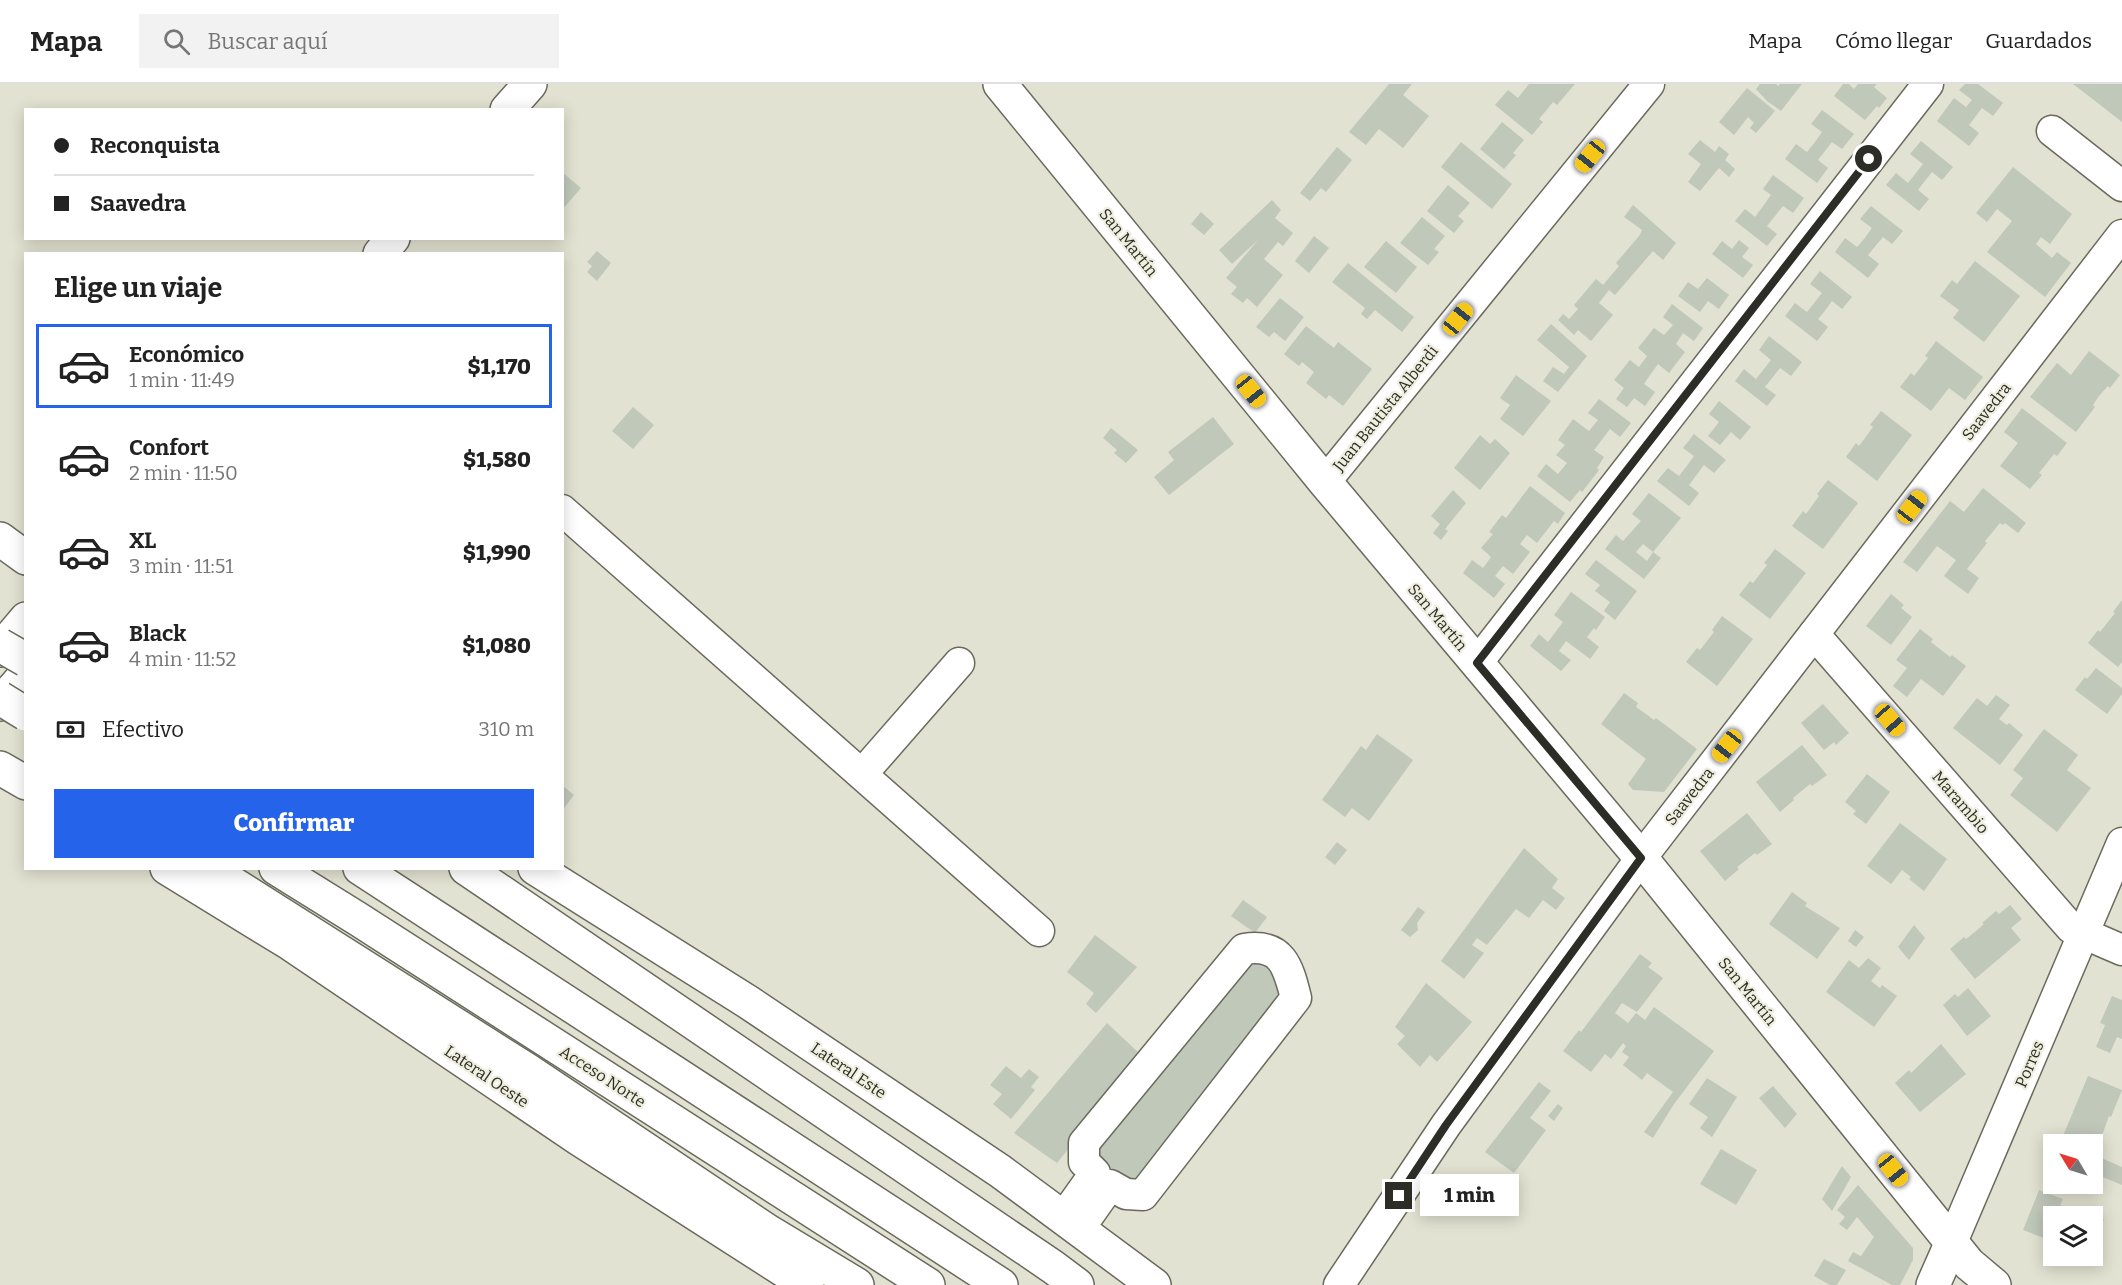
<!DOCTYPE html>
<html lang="es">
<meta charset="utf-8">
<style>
body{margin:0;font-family:Bitter,serif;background:#f2f2f2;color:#222;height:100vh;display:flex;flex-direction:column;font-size:22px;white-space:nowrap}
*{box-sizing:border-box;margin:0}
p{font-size:20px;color:#767676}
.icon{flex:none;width:33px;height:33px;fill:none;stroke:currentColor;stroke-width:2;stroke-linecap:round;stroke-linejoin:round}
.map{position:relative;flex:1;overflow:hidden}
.panel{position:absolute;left:24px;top:168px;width:540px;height:618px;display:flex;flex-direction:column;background:#fff;border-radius:0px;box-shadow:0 3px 15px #0003}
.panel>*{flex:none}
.guide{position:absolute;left:24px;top:24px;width:540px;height:132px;border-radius:0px;box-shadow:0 3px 15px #0003;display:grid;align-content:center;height:132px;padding:0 30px;background:#fff}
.needle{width:39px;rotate:308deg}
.fabs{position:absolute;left:2043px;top:1050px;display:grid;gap:12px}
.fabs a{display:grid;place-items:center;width:60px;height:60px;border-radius:0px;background:#fff;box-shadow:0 3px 15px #0003;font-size:30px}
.end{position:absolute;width:27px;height:27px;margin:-14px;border:8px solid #2d2d27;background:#fff;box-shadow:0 0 0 3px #fff}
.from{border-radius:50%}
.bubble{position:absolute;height:42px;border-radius:0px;background:#fff;box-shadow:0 3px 15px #0003;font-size:20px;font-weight:800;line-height:42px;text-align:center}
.car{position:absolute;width:18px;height:36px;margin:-18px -9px;border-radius:8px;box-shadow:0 0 4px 2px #0007;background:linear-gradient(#f5c518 24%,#345 0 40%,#f5c518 0 76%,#345 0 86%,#f5c518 0)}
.guide b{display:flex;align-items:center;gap:21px;height:57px;font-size:22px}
.guide b+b{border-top:2px solid #e0e0e0}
.guide i{width:15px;height:15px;background:#222}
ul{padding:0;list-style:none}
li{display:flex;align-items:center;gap:18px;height:84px;margin:0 12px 9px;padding:0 18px;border:3px solid transparent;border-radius:0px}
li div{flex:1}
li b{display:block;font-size:22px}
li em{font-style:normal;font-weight:800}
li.selected{border-color:#2563eb}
li>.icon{width:54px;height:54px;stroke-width:1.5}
h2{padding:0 30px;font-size:27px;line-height:72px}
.pay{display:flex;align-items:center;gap:15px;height:66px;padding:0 30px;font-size:22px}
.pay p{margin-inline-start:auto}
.button{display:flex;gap:12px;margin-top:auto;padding:12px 30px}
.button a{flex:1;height:69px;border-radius:0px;background:#2563eb;color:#fff;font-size:24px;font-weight:800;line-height:69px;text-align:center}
header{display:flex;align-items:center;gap:36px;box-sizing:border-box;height:84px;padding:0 30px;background:#fff;border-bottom:2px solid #e0e0e0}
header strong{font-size:28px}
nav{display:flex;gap:33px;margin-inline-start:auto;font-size:21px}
.search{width:420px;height:54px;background:#f2f2f2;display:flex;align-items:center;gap:15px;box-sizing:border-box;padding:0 21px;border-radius:0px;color:#767676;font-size:22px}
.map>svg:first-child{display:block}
.building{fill:#c0c8ba;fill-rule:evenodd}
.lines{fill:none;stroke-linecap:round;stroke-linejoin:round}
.minor-casing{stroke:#6a6a5c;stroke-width:33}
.tertiary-casing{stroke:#6a6a5c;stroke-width:36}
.motorway-casing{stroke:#6a6a5c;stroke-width:36}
.minor{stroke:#fff;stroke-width:30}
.tertiary{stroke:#fff;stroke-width:33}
.motorway{stroke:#fff;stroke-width:33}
.motorway-bridge-casing{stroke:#6a6a5c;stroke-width:36;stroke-linecap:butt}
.motorway-bridge{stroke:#fff;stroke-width:33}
.route{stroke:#2d2d27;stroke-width:8}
.labels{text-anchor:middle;stroke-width:4.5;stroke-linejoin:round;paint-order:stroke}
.street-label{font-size:16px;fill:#2d2d27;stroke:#efefdf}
</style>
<header>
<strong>Mapa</strong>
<div class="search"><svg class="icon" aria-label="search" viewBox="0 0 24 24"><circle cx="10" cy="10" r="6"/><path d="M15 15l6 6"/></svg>Buscar aquí</div>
<nav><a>Mapa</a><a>Cómo llegar</a><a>Guardados</a></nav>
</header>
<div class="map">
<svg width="2122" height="1201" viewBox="0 0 2122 1201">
<rect width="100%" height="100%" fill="#e2e2d2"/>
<!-- building -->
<g class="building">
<path d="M1389 0H1412L1403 11 1429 32 1403 64 1379 45 1366 61 1349 48Z"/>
<path d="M1529 0H1575L1557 21 1553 18 1549 23 1539 35 1543 38 1532 51 1495 21 1508 6 1518 14Z"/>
<path d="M1760 0H1776L1778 2 1780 0H1802L1781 27 1767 17 1756 5Z"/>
<path d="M1843 0H1849L1854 5 1858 0H1877L1874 3 1887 14 1879 24 1877 22 1865 36 1834 12Z"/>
<path d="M1965 0H1978L2003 19 1993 32 1982 24 1969 41 1979 49 1969 62 1937 37 1954 14 1966 23 1972 16 1959 6Z"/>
<path d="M2073 0H2122V38L2090 13Z"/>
<path d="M1747 4 1775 27 1756 49 1750 44 1754 39 1748 33 1734 51 1719 38Z"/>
<path d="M1822 26 1854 50 1842 65 1832 58 1818 76 1828 84 1817 99 1785 75 1796 60 1807 68 1815 58 1822 48 1811 40Z"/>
<path d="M1502 38 1524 56 1513 69 1516 71 1504 85 1480 65Z"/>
<path d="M1700 56 1715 68 1719 62 1729 70 1725 76 1735 85 1729 93 1719 84 1700 107 1688 98 1701 80 1688 70Z"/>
<path d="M1921 57 1953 83 1942 96 1932 88 1924 98 1918 106 1929 115 1919 127 1886 101 1896 89 1908 99 1923 80 1910 70Z"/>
<path d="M1461 58 1512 100 1492 125 1441 83Z"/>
<path d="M1337 63 1352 76 1326 108 1321 104 1310 117 1300 109Z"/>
<path d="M2013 83 2072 130 2050 160 2041 153 2036 160 2052 174 2057 168 2071 179 2045 213 1987 168 2012 137 1997 125 1987 138 1976 129Z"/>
<path d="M562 88 581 104 562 126Z"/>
<path d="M1773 91 1804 114 1793 129 1783 122 1767 142 1777 150 1767 162 1735 137 1745 125 1755 133 1761 125 1771 111 1763 105Z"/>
<path d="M1448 101 1470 119 1458 132 1464 137 1454 149 1427 127Z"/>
<path d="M1272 116 1281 126 1275 134 1293 149 1283 162 1278 158 1264 175 1283 191 1257 223 1247 214 1243 219 1231 210 1237 203 1226 194 1258 156 1232 180 1219 166Z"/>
<path d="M1633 121 1676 159 1663 176 1653 167 1615 211 1609 206 1599 219 1613 231 1591 257 1578 246 1574 251 1558 236 1563 230 1569 235 1578 225 1574 221 1596 195 1603 201 1619 182 1616 179 1639 152 1642 146 1624 133Z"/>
<path d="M1871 122 1903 147 1892 160 1883 153 1868 171 1879 180 1868 194 1835 168 1845 154 1857 163 1864 155 1872 144 1860 135Z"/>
<path d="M1201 128 1214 140 1204 151 1191 140Z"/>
<path d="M1422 133 1445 152 1434 165 1439 168 1428 181 1400 159Z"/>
<path d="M1314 152 1329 164 1309 189 1295 177Z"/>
<path d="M1739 156 1749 164 1742 173 1753 181 1743 194 1712 170 1722 157 1732 165Z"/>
<path d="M1386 157 1417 183 1396 209 1364 183Z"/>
<path d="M597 167 611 179 597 197 587 188 592 182 587 178Z"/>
<path d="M1975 177 2020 212 1984 258 1953 234 1959 226 1940 212 1952 196 1957 200Z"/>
<path d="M1348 179 1414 233 1402 248 1375 226 1367 235 1361 230 1365 224 1332 198Z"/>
<path d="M1820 187 1852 213 1842 225 1832 217 1824 228 1818 235 1828 243 1817 257 1785 232 1795 219 1807 228 1822 209 1810 200Z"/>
<path d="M1707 194 1729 211 1719 225 1708 217 1700 228 1678 212 1688 198 1698 205Z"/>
<path d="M1280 214 1304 233 1285 257 1274 248 1269 253 1256 243Z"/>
<path d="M1672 220 1703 244 1694 257 1683 249 1676 260 1685 268 1669 289 1658 280 1650 291 1644 300 1655 308 1645 322 1634 314 1627 323 1616 315 1624 304 1614 296 1630 276 1639 283 1647 272 1638 264 1654 244 1664 251 1673 241 1663 233Z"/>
<path d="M1551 240 1587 272 1558 308 1543 297 1553 283 1564 290 1569 283 1537 256Z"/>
<path d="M1306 242 1334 264 1338 258 1372 285 1343 322 1329 311 1326 315 1306 299 1314 288 1302 278 1299 282 1284 270Z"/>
<path d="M1769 252 1802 278 1791 292 1780 284 1765 303 1776 311 1767 322 1735 297 1744 285 1756 295 1771 276 1759 266Z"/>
<path d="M1936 257 1983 293 1965 316 1949 304 1931 327 1900 303 1911 289 1914 292 1928 274 1925 272Z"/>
<path d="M2089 267 2120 291 2110 304 2108 302 2099 312 2093 321 2095 323 2076 348 2030 313 2057 279 2071 291Z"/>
<path d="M1516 291 1551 317 1523 352 1500 335 1510 321 1500 314Z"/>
<path d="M1599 315 1631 339 1620 353 1610 345 1594 366 1604 373 1597 384 1599 386 1582 408 1580 406 1570 418 1537 392 1546 380 1558 390 1567 379 1556 371 1565 361 1558 356 1573 335 1589 347 1598 336 1588 329Z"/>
<path d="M1719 317 1751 343 1740 356 1731 348 1720 361 1708 352 1719 338 1709 330Z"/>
<path d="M633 323 654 341 633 365 612 347Z"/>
<path d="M2022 324 2067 359 2057 372 2054 370 2039 389 2042 391 2030 405 2000 382 2018 359 2004 348Z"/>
<path d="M1881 327 1912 351 1877 397 1846 373 1856 359 1859 362 1873 343 1870 341Z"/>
<path d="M1213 333 1234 360 1169 411 1154 393 1174 376 1168 368Z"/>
<path d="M1111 344 1138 366 1126 379 1114 369 1117 366 1103 354Z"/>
<path d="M1694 350 1726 376 1714 389 1704 381 1689 401 1699 409 1689 422 1657 397 1668 384 1679 392 1686 383 1694 372 1683 364Z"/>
<path d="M1480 351 1490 360 1495 355 1510 369 1480 406 1454 384Z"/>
<path d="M1828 396 1858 419 1823 465 1792 442 1803 427 1806 430 1819 412 1817 410Z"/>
<path d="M1530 402 1565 429 1558 440 1554 437 1537 459 1527 451 1520 460 1530 468 1513 490 1503 482 1495 492 1505 500 1494 514 1463 489 1472 476 1483 484 1491 473 1481 464 1493 450 1489 448 1502 431 1506 434Z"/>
<path d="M1983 404 2026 439 2018 449 2005 439 2003 441 2000 439 1985 457 1987 459 1967 485 1979 494 1968 510 1944 492 1956 476 1937 462 1917 488 1903 478 1950 417 1964 428Z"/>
<path d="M1453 406 1466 419 1445 445 1448 447 1441 456 1433 449 1440 440 1431 432Z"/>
<path d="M1649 409 1681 434 1653 468 1661 474 1644 495 1605 465 1616 451 1623 457 1641 437 1632 430ZM1643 460 1653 468 1647 477 1636 468Z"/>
<path d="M1775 465 1806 489 1770 535 1739 511 1750 497 1753 499 1767 481 1764 479Z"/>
<path d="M1596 476 1637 507 1615 536 1604 527 1610 518 1595 507 1600 501 1585 490Z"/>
<path d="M1571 508 1605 533 1596 546 1594 544 1587 553 1599 563 1590 575 1566 557 1559 567 1571 576 1561 587 1530 562 1539 550 1548 558 1563 538 1554 531Z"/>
<path d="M1891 510 1904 521 1901 524 1912 533 1891 561 1866 542Z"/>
<path d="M2122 516V578L2118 583 2088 559 2098 546 2100 548 2115 529 2113 528Z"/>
<path d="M1722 532 1753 555 1717 602 1686 578 1697 564 1700 566 1714 548 1712 546Z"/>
<path d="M1920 545 1933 555 1931 558 1950 573 1952 571 1966 582 1943 612 1921 595 1907 613 1893 602 1907 584 1896 576Z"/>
<path d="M2096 584 2122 604V610L2107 630 2075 606 2085 593 2087 595Z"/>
<path d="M1624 609 1638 619 1636 623 1646 630 1654 636 1656 634 1697 665 1664 708 1633 706 1628 700 1646 675 1601 640Z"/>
<path d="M1996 611 2010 621 1999 635 2007 641 2009 639 2023 651 2000 681 1953 644 1977 614 1987 622Z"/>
<path d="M1823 620 1849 649 1836 661 1834 658 1824 666 1801 639Z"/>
<path d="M2044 645 2078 671 2067 686 2091 704 2057 748 2010 711 2023 694 2013 686Z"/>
<path d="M1377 650 1413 676 1369 737 1352 724 1345 733 1322 716 1361 662 1366 666Z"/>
<path d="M1802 661 1827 691 1812 702 1810 700 1793 714 1794 716 1780 728 1756 698Z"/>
<path d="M1867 690 1890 708 1866 740 1853 730 1856 727 1845 718Z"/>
<path d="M562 701 574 711 562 727Z"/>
<path d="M1747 729 1772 760 1757 771 1755 769 1737 783 1739 785 1725 797 1700 767Z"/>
<path d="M1900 739 1947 775 1924 807 1909 795 1911 793 1902 786 1891 800 1867 782Z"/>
<path d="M1337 758 1347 766 1335 781 1325 773Z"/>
<path d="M1524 764 1558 795 1552 804 1565 814 1556 826 1543 816 1529 834 1516 825 1487 861 1477 854 1472 861 1484 869 1464 895 1441 877Z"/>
<path d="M1792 808 1807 819 1805 822 1840 844 1817 875 1769 840Z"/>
<path d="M1243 816 1267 833 1255 849 1231 832Z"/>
<path d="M2010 821 2022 835 2011 844 2021 856 1975 895 1950 865 1964 853 1966 855 1976 847 1984 840 1982 839 1996 827 1999 830Z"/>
<path d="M1418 823 1425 828 1417 839 1418 846 1410 853 1401 846Z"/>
<path d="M1914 841 1925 854 1909 876 1898 863Z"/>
<path d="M1855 846 1864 853 1856 863 1848 857Z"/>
<path d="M1095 851 1137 883 1096 929 1086 920 1094 909 1067 888Z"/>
<path d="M1640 870 1652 879 1648 883 1663 894 1637 928 1622 919 1615 929 1628 939 1636 929 1645 936 1654 923 1714 967 1674 1020 1653 1054 1644 1048 1673 1008 1647 989 1642 996 1623 981 1629 973 1622 968 1626 962 1623 959 1611 975 1605 970 1591 988 1563 967 1579 946 1581 948Z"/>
<path d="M1247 871 1268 872 1286 913 1138 1106 1087 1064Z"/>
<path d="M1868 874 1881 884 1871 897 1880 904 1882 901 1897 912 1874 943 1826 908 1849 876 1859 884Z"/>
<path d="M1426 899 1472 938 1437 978 1430 971 1420 983 1397 960 1405 952 1395 943Z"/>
<path d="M1968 904 1991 932 1967 952 1943 921 1955 910 1958 913Z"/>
<path d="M2112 912 2122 916V955L2117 953 2110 969 2096 963 2105 941 2100 939Z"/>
<path d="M1107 939 1140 970 1112 1012 1057 1079 1014 1049Z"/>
<path d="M1941 960 1966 990 1920 1028 1895 999 1909 986 1911 989Z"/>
<path d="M1006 982 1021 994 1029 985 1039 993 1031 1003 1035 1006 1011 1035 993 1020 1002 1010 990 1001Z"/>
<path d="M2088 992 2122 1006 2111 1033 2109 1032 2094 1074 2092 1073V1060L2060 1059Z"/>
<path d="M1707 994 1737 1013 1712 1053 1700 1044 1708 1033 1689 1020Z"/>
<path d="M1539 998 1551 1007 1530 1034 1546 1046 1514 1089 1485 1068Z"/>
<path d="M1773 1002 1797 1030 1785 1044 1759 1014Z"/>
<path d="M1558 1020 1563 1024 1554 1037 1548 1032Z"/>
<path d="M1721 1065 1757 1086 1736 1121 1700 1100Z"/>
<path d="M2099 1073 2122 1083V1101L2093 1089Z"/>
<path d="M1842 1082 1851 1093 1832 1127 1822 1115Z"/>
<path d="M1858 1101 1913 1164V1176L1900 1201H1892L1848 1177 1853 1168 1861 1172 1874 1153 1857 1133 1847 1146 1839 1140 1845 1133 1837 1126Z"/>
<path d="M2039 1106 2063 1115 2060 1121 2087 1131 2088 1128 2104 1135 2093 1164 2092 1132H2054V1158L2023 1146Z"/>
<path d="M1824 1175 1846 1186 1837 1201H1830L1814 1192Z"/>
</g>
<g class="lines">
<!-- minor casing -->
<g class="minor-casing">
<g id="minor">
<path d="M2052 47 2122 102"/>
<path d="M1325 398 1649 0"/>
<path d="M562 426 1039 847"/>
<path d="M1814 550 2071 844 2122 866"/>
<path d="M1477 579 1928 0"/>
<path d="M862 690 959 579"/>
<path d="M1063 1134 1095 1089 1084 1078V1059L1244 865C1282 859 1288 882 1296 914L1143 1111 1126 1110 1110 1101 1079 1145"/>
<path d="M1952 1158 2122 759"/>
<path d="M1339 1201 1446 1041 1641 774 2122 151"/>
</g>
</g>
<!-- tertiary casing -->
<g class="tertiary-casing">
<g id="tertiary">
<path d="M1000 0 1325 398 1641 774 1969 1180 1994 1201"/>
<path d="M507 26 530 0"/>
<path d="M380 170 393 154"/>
<path d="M0 455 26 474"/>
<path d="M0 566 26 535"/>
<path d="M0 620 26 590"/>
<path d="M0 684 26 699"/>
<path d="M167 784 291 860 578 1054 807 1201"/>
<path d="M535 784 748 918 1000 1087 1154 1201"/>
<path d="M1933 1201 1952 1158"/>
</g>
</g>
<!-- motorway casing -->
<g class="motorway-casing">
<g id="motorway">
<path d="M208 784 527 986 769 1148 857 1201"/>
<path d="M276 784 358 835 928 1201"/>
<path d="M360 784 1001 1201"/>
<path d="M466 784 1053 1183 1077 1201"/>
</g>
</g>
<!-- minor -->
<use href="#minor" class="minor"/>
<!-- tertiary -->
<use href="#tertiary" class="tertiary"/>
<!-- motorway -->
<use href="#motorway" class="motorway"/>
<!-- motorway-bridge casing -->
<g class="motorway-bridge-casing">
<g id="motorway-bridge">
<path d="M0 561 26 576"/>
<path d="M0 614 26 630"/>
</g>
</g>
<!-- motorway-bridge -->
<use href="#motorway-bridge" class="motorway-bridge"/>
</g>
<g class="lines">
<!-- route -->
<path class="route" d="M1399 1112 1446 1041 1641 774 1477 579 1869 75"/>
</g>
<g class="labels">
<!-- street labels -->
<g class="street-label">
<text transform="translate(1129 158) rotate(51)" y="6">San Martín</text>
<text transform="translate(1385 324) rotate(-51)" y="6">Juan Bautista Alberdi</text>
<text transform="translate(1986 327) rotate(-52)" y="6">Saavedra</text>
<text transform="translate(1438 533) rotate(50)" y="6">San Martín</text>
<text transform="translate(1689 712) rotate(-52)" y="6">Saavedra</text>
<text transform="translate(1961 718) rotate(49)" y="6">Marambio</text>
<text transform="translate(1748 907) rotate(51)" y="6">San Martín</text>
<text transform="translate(2029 980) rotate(-67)" y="6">Porres</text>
<text transform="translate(849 986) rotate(34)" y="6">Lateral Este</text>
<text transform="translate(487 992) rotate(34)" y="6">Lateral Oeste</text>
<text transform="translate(603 992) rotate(33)" y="6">Acceso Norte</text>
</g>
</g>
</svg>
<div class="fabs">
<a><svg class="needle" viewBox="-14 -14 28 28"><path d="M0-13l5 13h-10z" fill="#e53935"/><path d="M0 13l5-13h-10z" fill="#767676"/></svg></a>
<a><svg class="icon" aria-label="layers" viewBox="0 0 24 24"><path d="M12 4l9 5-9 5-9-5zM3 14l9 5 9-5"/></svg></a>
</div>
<i class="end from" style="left:1869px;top:75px"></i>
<i class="end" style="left:1399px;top:1112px"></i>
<div class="bubble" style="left:1420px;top:1090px;width:99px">1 min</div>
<i class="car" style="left:1590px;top:72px;rotate:219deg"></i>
<i class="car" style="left:1458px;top:235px;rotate:39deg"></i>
<i class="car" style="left:1251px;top:307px;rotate:141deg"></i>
<i class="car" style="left:1912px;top:423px;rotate:38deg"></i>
<i class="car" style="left:1890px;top:636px;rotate:139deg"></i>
<i class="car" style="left:1727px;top:662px;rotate:218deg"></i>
<i class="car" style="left:1893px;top:1086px;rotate:141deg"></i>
<div class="guide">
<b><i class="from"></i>Reconquista</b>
<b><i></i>Saavedra</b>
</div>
<section class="panel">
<h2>Elige un viaje</h2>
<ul>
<li class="selected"><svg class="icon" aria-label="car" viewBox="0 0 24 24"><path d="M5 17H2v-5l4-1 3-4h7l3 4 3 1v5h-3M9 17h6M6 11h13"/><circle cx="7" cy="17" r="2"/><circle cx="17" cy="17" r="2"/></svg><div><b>Económico</b><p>1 min · 11:49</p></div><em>$1,170</em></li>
<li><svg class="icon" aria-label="car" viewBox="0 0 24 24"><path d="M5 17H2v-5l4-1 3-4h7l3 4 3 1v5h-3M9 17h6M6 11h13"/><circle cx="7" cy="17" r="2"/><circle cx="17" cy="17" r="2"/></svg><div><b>Confort</b><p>2 min · 11:50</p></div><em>$1,580</em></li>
<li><svg class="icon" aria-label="car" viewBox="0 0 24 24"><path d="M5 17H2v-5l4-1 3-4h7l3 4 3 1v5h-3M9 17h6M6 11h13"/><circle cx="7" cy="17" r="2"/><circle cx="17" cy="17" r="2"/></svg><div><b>XL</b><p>3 min · 11:51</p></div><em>$1,990</em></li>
<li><svg class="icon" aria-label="car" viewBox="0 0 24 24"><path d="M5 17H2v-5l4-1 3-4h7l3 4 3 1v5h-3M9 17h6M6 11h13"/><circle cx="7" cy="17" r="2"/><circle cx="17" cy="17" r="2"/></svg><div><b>Black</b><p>4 min · 11:52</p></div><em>$1,080</em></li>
</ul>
<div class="pay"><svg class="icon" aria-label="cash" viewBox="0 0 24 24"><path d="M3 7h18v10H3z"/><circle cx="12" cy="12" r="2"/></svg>Efectivo<p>310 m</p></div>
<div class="button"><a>Confirmar</a></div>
</section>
</div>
